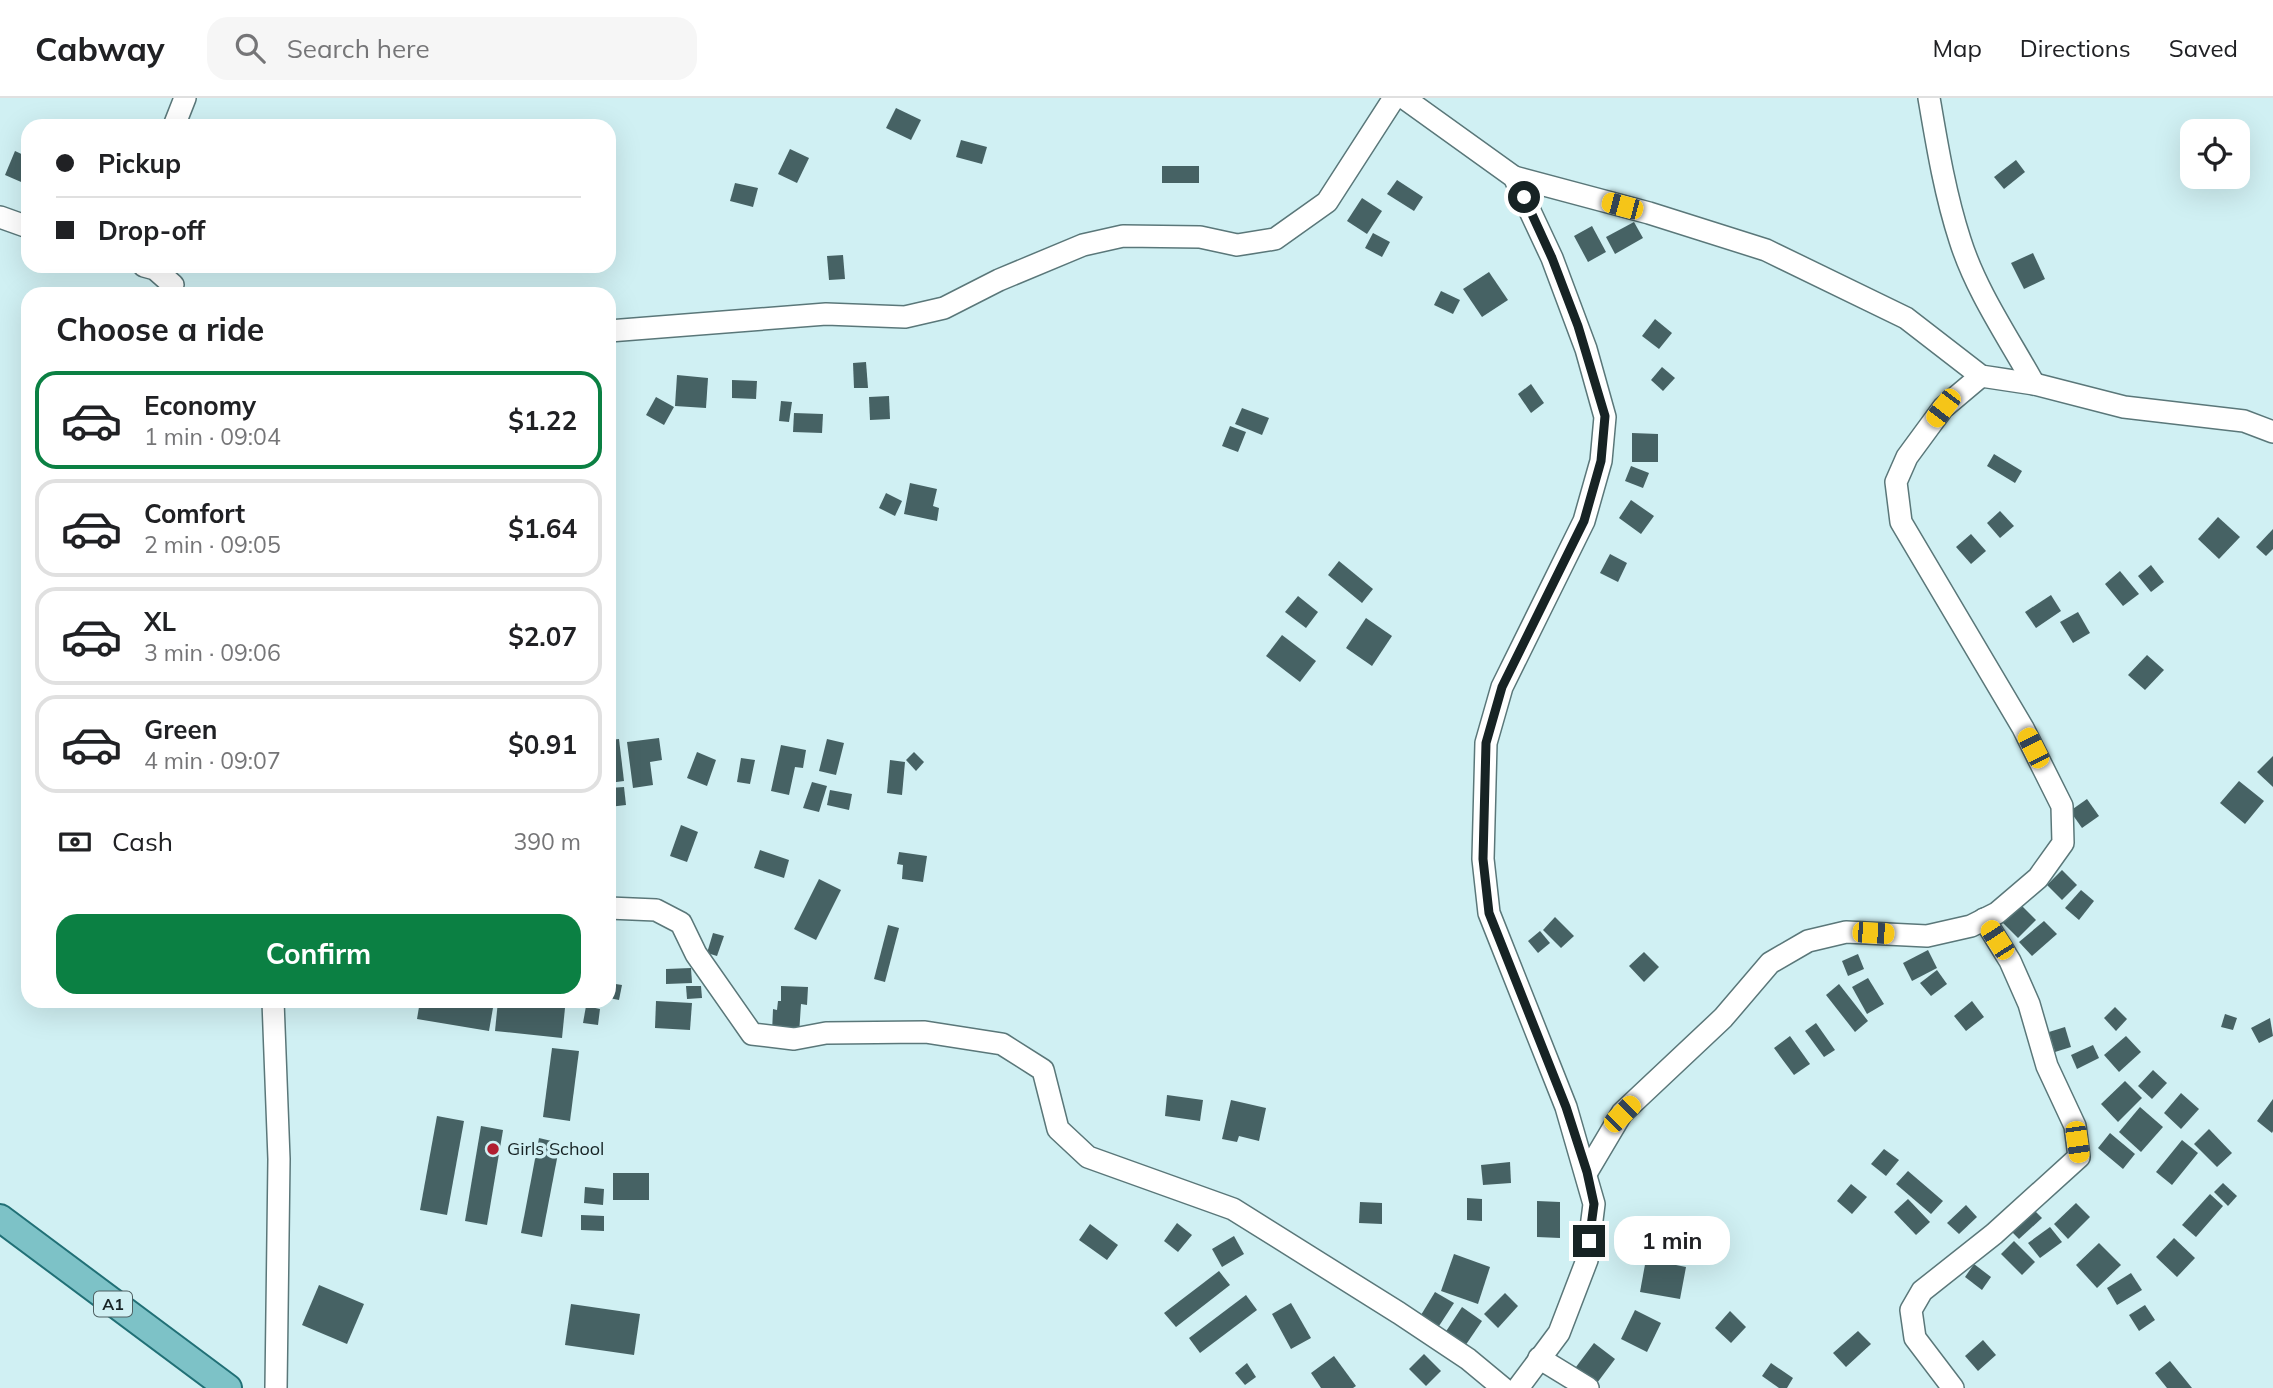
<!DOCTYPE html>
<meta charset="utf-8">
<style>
body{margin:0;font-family:Mulish,sans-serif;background:#f6f6f6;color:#202124;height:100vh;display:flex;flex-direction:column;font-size:26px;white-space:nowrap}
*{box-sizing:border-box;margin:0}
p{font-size:23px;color:#757577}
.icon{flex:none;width:38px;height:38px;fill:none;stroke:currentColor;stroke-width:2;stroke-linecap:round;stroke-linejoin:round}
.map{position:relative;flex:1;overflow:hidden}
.panel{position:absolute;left:21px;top:189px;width:595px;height:721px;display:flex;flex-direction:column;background:#fff;border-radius:21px;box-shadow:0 7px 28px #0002}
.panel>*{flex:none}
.banner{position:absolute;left:21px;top:21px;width:595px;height:154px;border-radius:21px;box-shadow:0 7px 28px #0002;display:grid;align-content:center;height:154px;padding:0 35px;background:#fff}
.fabs{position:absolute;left:2180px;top:21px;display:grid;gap:14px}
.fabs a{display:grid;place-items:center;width:70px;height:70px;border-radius:14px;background:#fff;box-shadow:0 7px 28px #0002;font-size:35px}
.end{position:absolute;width:32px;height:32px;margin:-16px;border:9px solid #172324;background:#fff;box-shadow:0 0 0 4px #fff}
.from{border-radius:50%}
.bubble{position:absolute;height:49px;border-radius:21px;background:#fff;box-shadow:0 7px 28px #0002;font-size:23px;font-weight:700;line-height:49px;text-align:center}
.car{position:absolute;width:21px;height:42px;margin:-21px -10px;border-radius:9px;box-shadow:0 0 5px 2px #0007;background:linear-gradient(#f5c518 24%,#345 0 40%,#f5c518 0 76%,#345 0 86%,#f5c518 0)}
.banner b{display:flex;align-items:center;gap:24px;height:66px;font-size:26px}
.banner b+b{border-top:2px solid #e0e0e0}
.banner i{width:18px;height:18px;background:#202124}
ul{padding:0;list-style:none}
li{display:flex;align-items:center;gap:21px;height:98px;margin:0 14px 10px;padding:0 21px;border:4px solid #e0e0e0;border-radius:21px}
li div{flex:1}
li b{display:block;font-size:26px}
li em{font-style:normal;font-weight:700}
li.current{border-color:#0b8043}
li>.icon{width:63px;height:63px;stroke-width:1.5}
h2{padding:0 35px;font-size:32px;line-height:84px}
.pay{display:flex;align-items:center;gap:18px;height:77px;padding:0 35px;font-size:26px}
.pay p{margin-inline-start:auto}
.cta{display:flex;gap:14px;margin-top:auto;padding:14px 35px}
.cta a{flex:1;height:80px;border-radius:21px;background:#0b8043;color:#fff;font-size:28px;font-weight:700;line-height:80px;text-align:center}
header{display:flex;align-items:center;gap:42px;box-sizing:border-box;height:98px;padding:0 35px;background:#fff;border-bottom:2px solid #e0e0e0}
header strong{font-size:33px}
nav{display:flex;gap:38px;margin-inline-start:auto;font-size:24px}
.search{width:490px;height:63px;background:#f6f6f6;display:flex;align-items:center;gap:18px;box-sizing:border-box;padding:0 24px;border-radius:21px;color:#757577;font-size:26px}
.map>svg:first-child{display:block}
.building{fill:#466264}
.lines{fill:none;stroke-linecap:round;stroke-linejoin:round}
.minor-casing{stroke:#5a7779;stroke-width:24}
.major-casing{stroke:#217076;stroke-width:30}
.minor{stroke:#fff;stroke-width:21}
.major{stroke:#7dc2c7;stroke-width:26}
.route{stroke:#172324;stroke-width:9}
.poi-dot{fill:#b11e30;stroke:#d0f0f3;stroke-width:2.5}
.labels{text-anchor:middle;stroke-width:7;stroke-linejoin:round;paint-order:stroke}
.shield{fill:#d0f0f3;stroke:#4e6062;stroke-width:2}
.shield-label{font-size:16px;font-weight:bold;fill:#172324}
.poi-label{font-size:18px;fill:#172324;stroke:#d0f0f3;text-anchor:start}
</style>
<header>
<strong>Cabway</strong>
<div class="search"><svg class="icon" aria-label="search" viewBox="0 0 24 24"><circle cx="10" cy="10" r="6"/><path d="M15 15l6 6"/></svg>Search here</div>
<nav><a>Map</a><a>Directions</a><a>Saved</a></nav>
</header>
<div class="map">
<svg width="2273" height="1290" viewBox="0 0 2273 1290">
<rect width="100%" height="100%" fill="#d0f0f3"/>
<!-- building -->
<g class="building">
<path d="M896 10 921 22 911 42 886 30Z"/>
<path d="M961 42 987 49 982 66 956 59Z"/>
<path d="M790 51 809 60 797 85 778 76Z"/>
<path d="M15 53 28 59V87L5 77Z"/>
<path d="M2016 62 2025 74 2004 91 1994 79Z"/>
<rect x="1162" y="68" width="37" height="17"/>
<path d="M1397 82 1423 99 1414 113 1387 96Z"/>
<path d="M735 85 758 90 753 109 730 103Z"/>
<path d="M1362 100 1382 113 1367 136 1347 123Z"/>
<path d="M1634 124 1643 140 1615 156 1606 139Z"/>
<path d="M1592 128 1606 154 1588 164 1574 138Z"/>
<path d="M1373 135 1390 144 1382 159 1365 150Z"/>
<path d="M2033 155 2045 181 2024 191 2011 165Z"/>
<path d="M843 157 845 181 829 182 827 158Z"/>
<path d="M1489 174 1508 202 1482 219 1463 191Z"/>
<path d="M1441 193 1460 202 1453 216 1434 207Z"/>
<path d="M1655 221 1672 235 1659 251 1642 238Z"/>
<path d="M866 264 868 290H854L853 265Z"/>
<path d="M1662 269 1675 280 1663 293 1651 282Z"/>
<path d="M677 277 708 280 706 310 675 308Z"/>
<path d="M732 282 757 283 756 301 732 300Z"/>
<path d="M1531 286 1544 305 1531 315 1518 296Z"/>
<path d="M889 298 890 321 870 322 869 299Z"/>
<path d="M656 299 674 309 664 327 646 317Z"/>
<path d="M781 303 792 304 789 324 779 323Z"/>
<path d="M1242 310 1269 320 1262 337 1235 326Z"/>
<path d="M794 315 823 316 822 335 793 334Z"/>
<path d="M1230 328 1246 334 1238 354 1222 348Z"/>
<path d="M1632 335 1658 336V364H1632Z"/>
<path d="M1994 356 2022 373 2015 385 1987 368Z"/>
<path d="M1631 368 1649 375 1643 390 1625 383Z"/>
<path d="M910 385 937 391 933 408 939 410 937 423 904 416Z"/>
<path d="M886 395 902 403 895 418 879 410Z"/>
<path d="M1631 402 1654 418 1641 436 1619 420Z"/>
<path d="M2000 413 2014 428 2000 440 1987 425Z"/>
<path d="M2218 419 2240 439 2219 461 2198 441Z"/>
<path d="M2273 431V451L2266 458 2256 449Z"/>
<path d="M1971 436 1986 453 1971 466 1956 449Z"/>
<path d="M1610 456 1627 465 1618 484 1600 475Z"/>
<path d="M1339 463 1373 491 1362 505 1328 477Z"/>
<path d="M2151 467 2164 484 2151 494 2138 478Z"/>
<path d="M2120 473 2139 496 2123 508 2105 486Z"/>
<path d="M2051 497 2061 513 2036 530 2025 514Z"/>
<path d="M1298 498 1318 514 1306 530 1285 514Z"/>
<path d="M2078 514 2090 535 2073 545 2060 524Z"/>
<path d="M1366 520 1392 538 1372 568 1346 550Z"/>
<path d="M1282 537 1316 563 1300 584 1266 558Z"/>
<path d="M2147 557 2164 572 2145 592 2128 577Z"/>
<path d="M659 640 662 662 650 664 653 687 633 690 627 644Z"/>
<path d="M619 641 624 683 609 685V642Z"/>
<path d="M827 641 844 645 836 677 819 673Z"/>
<path d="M781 647 806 652 803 670 795 669 789 697 771 693Z"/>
<path d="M697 654 716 662 707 688 687 680Z"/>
<path d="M914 654 924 664 916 673 906 662Z"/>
<path d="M2273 658V689L2257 674Z"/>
<path d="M741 660 755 662 750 686 737 684Z"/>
<path d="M890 662 905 664 902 697 887 695Z"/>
<path d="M2239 683 2264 703 2245 726 2220 705Z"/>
<path d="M812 684 827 688 819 714 803 710Z"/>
<path d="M624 689 626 707 609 709V690Z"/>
<path d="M830 692 852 696 849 712 827 707Z"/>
<path d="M2087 701 2099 718 2082 730 2070 713Z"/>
<path d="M681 727 698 734 687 764 670 758Z"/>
<path d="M760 752 789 762 784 780 754 770Z"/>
<path d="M899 754 927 758 923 784 902 781 903 767 897 766Z"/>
<path d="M2062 772 2077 787 2062 802 2047 787Z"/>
<path d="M819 781 841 792 816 842 794 831Z"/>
<path d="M2081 792 2094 803 2079 822 2065 810Z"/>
<path d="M2021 807 2036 822 2018 840 2003 825Z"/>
<path d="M1555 819 1574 838 1561 850 1543 832Z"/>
<path d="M2044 823 2057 836 2032 858 2019 844Z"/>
<path d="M888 827 899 830 885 884 874 881Z"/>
<path d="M1540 833 1550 845 1538 855 1528 843Z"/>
<path d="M713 835 724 838 717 858 707 855Z"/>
<path d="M1928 852 1937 870 1912 883 1903 865Z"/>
<path d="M1644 854 1659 869 1644 884 1629 868Z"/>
<path d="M1858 856 1864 871 1848 878 1842 863Z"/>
<path d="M691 870 692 885 666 886V871Z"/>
<path d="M1937 872 1947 886 1931 898 1920 885Z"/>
<path d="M1868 880 1884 906 1867 916 1852 889Z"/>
<path d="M609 885 622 887 619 902 609 900Z"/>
<path d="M1839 886 1868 923 1855 934 1826 897Z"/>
<path d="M686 888H701L702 900 687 901Z"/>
<path d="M781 888 808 889 807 907 801 906 799 937 772 935 773 911 777 912 778 903H781Z"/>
<path d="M420 903 494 904 489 933 417 921Z"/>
<path d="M498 903 565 910 562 940 495 933Z"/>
<path d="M656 903 692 905 690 932 655 930Z"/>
<path d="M1972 903 1984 919 1966 933 1954 918Z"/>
<path d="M586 908 600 911 598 927 583 925Z"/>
<path d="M2115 909 2127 921 2116 933 2104 920Z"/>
<path d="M2225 916 2237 920 2233 932 2221 929Z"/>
<path d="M2270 920 2273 938 2259 945 2251 930Z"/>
<path d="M1816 925 1835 952 1824 959 1805 933Z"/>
<path d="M2065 929 2071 949 2055 954 2049 934Z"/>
<path d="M1790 938 1810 966 1794 977 1774 950Z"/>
<path d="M2126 938 2141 954 2119 974 2104 957Z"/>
<path d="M2093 947 2099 960 2077 971 2071 957Z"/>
<path d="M552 950 579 953 570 1023 543 1019Z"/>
<path d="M2153 972 2167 985 2152 1001 2138 988Z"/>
<path d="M2125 983 2142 1000 2118 1024 2101 1006Z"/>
<path d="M2181 995 2199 1011 2181 1031 2164 1015Z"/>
<path d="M1167 997 1203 1002 1200 1023 1165 1018Z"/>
<path d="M2273 1001V1033L2272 1035 2257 1023Z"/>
<path d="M1231 1002 1266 1010 1259 1043 1239 1038 1237 1044 1222 1041Z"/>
<path d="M2140 1009 2163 1029 2141 1054 2119 1034Z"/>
<path d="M437 1018 464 1023 447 1117 420 1112Z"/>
<path d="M481 1028 503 1032 487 1127 465 1123Z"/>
<path d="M2209 1031 2232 1055 2217 1069 2194 1046Z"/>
<path d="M2110 1035 2135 1056 2123 1071 2098 1050Z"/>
<path d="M539 1040 560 1045 542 1139 521 1135Z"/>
<path d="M2182 1042 2198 1055 2172 1087 2156 1074Z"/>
<path d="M1884 1051 1899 1062 1886 1078 1871 1066Z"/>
<path d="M1510 1064 1511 1085 1483 1087 1481 1067Z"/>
<path d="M1908 1073 1943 1103 1931 1116 1896 1086Z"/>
<rect x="613" y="1075" width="36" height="27"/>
<path d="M2223 1085 2237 1098 2228 1108 2214 1094Z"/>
<path d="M1851 1086 1867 1099 1852 1116 1837 1103Z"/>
<path d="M585 1089 604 1091 603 1107 584 1105Z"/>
<path d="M2210 1096 2223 1108 2196 1139 2182 1127Z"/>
<path d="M1467 1100 1482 1101V1123L1467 1122Z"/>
<path d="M1908 1101 1930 1124 1916 1137 1894 1114Z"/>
<path d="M1537 1103 1560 1104V1140L1537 1139Z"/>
<path d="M1360 1104 1382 1105V1126L1359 1125Z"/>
<path d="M2076 1105 2090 1119 2068 1141 2054 1126Z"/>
<path d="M1966 1107 1977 1119 1959 1136 1947 1125Z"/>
<path d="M2032 1110 2042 1120 2019 1141 2009 1131Z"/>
<path d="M581 1117 604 1118V1133L581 1132Z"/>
<path d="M1177 1125 1192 1137 1178 1154 1164 1143Z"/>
<path d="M1090 1126 1118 1147 1107 1162 1079 1142Z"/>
<path d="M2050 1129 2062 1144 2040 1160 2028 1145Z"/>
<path d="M1234 1138 1244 1156 1222 1169 1212 1151Z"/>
<path d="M2174 1140 2195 1160 2177 1179 2156 1159Z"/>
<path d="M2014 1143 2035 1164 2022 1177 2001 1156Z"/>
<path d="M2099 1145 2121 1167 2097 1190 2076 1167Z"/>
<path d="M1454 1156 1490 1169 1478 1206 1441 1193Z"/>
<path d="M1646 1161 1686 1169 1680 1201 1640 1194Z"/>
<path d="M1974 1166 1991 1179 1982 1192 1965 1179Z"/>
<path d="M1219 1173 1230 1187 1176 1229 1164 1215Z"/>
<path d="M2131 1175 2142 1192 2117 1207 2107 1190Z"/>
<path d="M319 1187 364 1206 347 1246 302 1227Z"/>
<path d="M1435 1194 1454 1205 1439 1228 1421 1217Z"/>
<path d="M1505 1195 1518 1208 1498 1230 1484 1216Z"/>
<path d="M1246 1197 1257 1212 1200 1255 1189 1240Z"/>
<path d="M1291 1205 1311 1240 1291 1251 1272 1216Z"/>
<path d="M571 1206 640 1216 634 1257 565 1247Z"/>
<path d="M2145 1207 2155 1222 2139 1233 2129 1217Z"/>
<path d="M1462 1209 1482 1223 1463 1251 1443 1238Z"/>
<path d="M1635 1212 1661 1225 1647 1254 1621 1241Z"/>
<path d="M1730 1213 1746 1229 1731 1245 1715 1230Z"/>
<path d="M1858 1233 1871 1246 1846 1269 1833 1255Z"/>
<path d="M1983 1242 1996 1257 1978 1273 1965 1258Z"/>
<path d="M1594 1245 1615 1261 1594 1289 1573 1273Z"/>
<path d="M1424 1256 1441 1273 1426 1288 1409 1271Z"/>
<path d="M1334 1258 1356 1288 1353 1290H1321L1311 1275Z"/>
<path d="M2170 1263 2192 1290H2167L2155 1275Z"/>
<path d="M1247 1265 1256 1279 1245 1287 1235 1275Z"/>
<path d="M1771 1265 1793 1280 1787 1290H1779L1762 1278Z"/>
</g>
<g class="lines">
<!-- minor casing -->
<g class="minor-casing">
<g id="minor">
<path d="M1404 0 1514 79 1552 160 1586 251 1605 319 1601 363 1584 423 1502 589 1486 645 1483 761 1489 815 1566 1009 1594 1106 1587 1162 1559 1235 1518 1290"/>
<path d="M1929 0C1937 47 1945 96 1960 142 1976 193 2008 239 2034 286"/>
<path d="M174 28 185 0"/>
<path d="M1514 79 1649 115 1766 152 1906 220 1981 278 2034 286 2124 309 2244 323 2273 334"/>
<path d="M0 119 28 129"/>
<path d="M144 168 155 171 173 187"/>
<path d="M609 233 826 216 905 219 944 210 999 182 1083 147 1123 138 1200 139 1237 147 1275 141 1327 104 1394 0"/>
<path d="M609 810 656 812 681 825 696 856 752 936 794 941 826 935 925 934 1002 946 1043 972 1058 1031 1088 1059 1233 1111 1399 1215 1468 1261 1503 1290"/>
<path d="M273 903 279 1061 276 1290"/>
<path d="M1587 1074 1622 1015 1723 920 1770 865 1808 843 1846 834 1927 838 1971 828 1997 815 2038 780 2063 745 2062 708 2023 630 1901 424 1896 384 1907 359 1943 310 1981 278"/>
<path d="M1539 1260 1588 1290"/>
<path d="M1953 1290 1915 1240 1911 1212 1922 1193 1994 1136 2079 1059 2075 1028 2047 968 2029 906 2010 863 1984 821"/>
</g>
</g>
<!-- major casing -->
<g class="major-casing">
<path id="major" d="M0 1120 228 1290"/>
</g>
<!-- minor -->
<use href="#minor" class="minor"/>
<!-- major -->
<use href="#major" class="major"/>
</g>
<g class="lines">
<!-- route -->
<path class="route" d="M1524 99 1552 160 1578 228 1605 318 1601 363 1584 423 1502 589 1486 645 1483 761 1489 815 1566 1009 1587 1074 1594 1106 1589 1143"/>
</g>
<!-- markers -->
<circle class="poi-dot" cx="493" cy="1051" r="7"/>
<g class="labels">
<!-- shield labels -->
<rect class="shield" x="94" y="1193.5" width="38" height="25" rx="5"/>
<g class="shield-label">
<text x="113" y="1212">A1</text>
</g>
<!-- poi labels -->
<g class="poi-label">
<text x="507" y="1057">Girls School</text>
</g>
</g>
</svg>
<div class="fabs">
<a><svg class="icon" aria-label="locate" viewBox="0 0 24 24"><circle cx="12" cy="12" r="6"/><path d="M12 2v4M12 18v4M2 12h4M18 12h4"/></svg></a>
</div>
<i class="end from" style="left:1524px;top:99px"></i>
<i class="end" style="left:1589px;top:1143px"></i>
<div class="bubble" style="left:1614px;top:1118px;width:116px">1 min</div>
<i class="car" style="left:1622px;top:108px;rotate:285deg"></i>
<i class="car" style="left:1943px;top:310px;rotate:217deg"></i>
<i class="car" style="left:2033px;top:650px;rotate:333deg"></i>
<i class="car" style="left:1873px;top:835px;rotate:93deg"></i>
<i class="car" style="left:1997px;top:842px;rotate:327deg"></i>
<i class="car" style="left:1622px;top:1016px;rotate:45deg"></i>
<i class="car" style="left:2077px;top:1044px;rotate:172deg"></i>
<div class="banner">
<b><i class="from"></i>Pickup</b>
<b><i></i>Drop-off</b>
</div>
<section class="panel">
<h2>Choose a ride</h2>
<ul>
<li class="current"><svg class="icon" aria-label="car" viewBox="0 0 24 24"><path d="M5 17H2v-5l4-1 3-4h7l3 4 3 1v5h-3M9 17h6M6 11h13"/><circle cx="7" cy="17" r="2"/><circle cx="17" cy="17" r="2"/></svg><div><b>Economy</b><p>1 min · 09:04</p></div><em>$1.22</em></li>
<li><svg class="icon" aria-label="car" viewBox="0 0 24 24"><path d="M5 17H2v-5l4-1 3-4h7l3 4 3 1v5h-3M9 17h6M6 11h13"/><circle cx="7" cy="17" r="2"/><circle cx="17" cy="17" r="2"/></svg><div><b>Comfort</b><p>2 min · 09:05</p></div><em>$1.64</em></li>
<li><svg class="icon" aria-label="car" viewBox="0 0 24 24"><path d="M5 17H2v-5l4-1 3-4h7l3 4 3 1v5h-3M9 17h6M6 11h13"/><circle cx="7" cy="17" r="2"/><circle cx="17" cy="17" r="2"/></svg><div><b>XL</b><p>3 min · 09:06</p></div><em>$2.07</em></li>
<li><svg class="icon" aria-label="car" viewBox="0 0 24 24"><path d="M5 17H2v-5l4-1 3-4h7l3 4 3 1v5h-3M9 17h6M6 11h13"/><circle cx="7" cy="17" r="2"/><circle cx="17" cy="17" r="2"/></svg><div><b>Green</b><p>4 min · 09:07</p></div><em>$0.91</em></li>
</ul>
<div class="pay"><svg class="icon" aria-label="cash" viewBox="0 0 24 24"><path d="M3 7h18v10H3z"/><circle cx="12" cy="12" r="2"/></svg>Cash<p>390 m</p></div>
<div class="cta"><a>Confirm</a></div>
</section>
</div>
